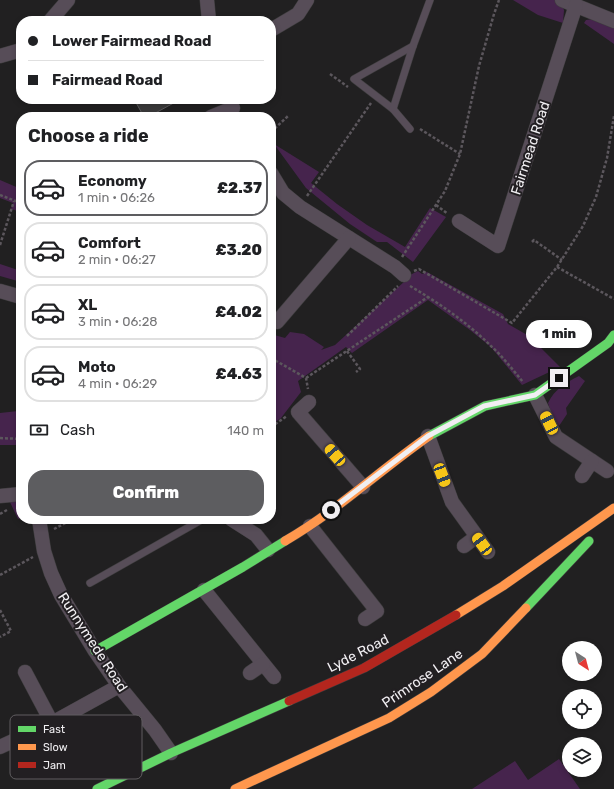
<!DOCTYPE html>
<meta charset="utf-8">
<style>
body{margin:0;font-family:Rubik,sans-serif;background:#f2f2f2;color:#202124;height:100vh;display:flex;flex-direction:column;font-size:15px;white-space:nowrap}
*{box-sizing:border-box;margin:0}
p{font-size:13px;color:#757577}
.icon{flex:none;width:22px;height:22px;fill:none;stroke:currentColor;stroke-width:2;stroke-linecap:round;stroke-linejoin:round}
.map{position:relative;flex:1;overflow:hidden}
.sheet{position:absolute;left:16px;top:112px;width:260px;height:412px;display:flex;flex-direction:column;background:#fff;border-radius:16px;box-shadow:0 2px 6px #0003}
.sheet>*{flex:none}
.guide{position:absolute;left:16px;top:16px;width:260px;height:88px;border-radius:16px;box-shadow:0 2px 6px #0003;display:grid;align-content:center;height:88px;padding:0 12px;background:#fff}
.needle{width:26px;rotate:144deg}
.fabs{position:absolute;left:562px;top:641px;display:grid;gap:8px}
.fabs a{display:grid;place-items:center;width:40px;height:40px;border-radius:50%;background:#fff;box-shadow:0 2px 6px #0003;font-size:20px}
.end{position:absolute;width:18px;height:18px;margin:-9px;border:5px solid #f1eff2;background:#111;box-shadow:0 0 0 2px #111}
.from{border-radius:50%}
.bubble{position:absolute;height:28px;border-radius:14px;background:#fff;box-shadow:0 2px 6px #0003;font-size:13px;font-weight:800;line-height:28px;text-align:center}
.car{position:absolute;width:12px;height:24px;margin:-12px -6px;border-radius:5px;box-shadow:0 0 3px 1px #0007;background:linear-gradient(#f5c518 24%,#345 0 40%,#f5c518 0 76%,#345 0 86%,#f5c518 0)}
.guide b{display:flex;align-items:center;gap:14px;height:38px;font-size:15px}
.guide b+b{border-top:1px solid #e0e0e0}
.guide i{width:10px;height:10px;background:#202124}
ul{padding:0;list-style:none}
li{display:flex;align-items:center;gap:12px;height:56px;margin:0 8px 6px;padding:0 4px;border:2px solid #e0e0e0;border-radius:16px}
li div{flex:1}
li b{display:block;font-size:15px}
li em{font-style:normal;font-weight:800}
li.current{border-color:#5d5d60}
li>.icon{width:36px;height:36px;stroke-width:1.5}
h2{padding:0 12px;font-size:18px;line-height:48px}
.pay{display:flex;align-items:center;gap:10px;height:44px;padding:0 12px;font-size:15px}
.pay p{margin-inline-start:auto}
.cta{display:flex;gap:8px;margin-top:auto;padding:8px 12px}
.cta a{flex:1;height:46px;border-radius:16px;background:#5d5d60;color:#fff;font-size:16px;font-weight:800;line-height:46px;text-align:center}
.map>svg:first-child{display:block}
.green{fill:#46244d}
.building{fill:#3b3a3b;stroke:#5b5a5c}
.lines{fill:none;stroke-linecap:round;stroke-linejoin:round}
.lane-casing{stroke:#3e3d3e;stroke-width:8}
.street-casing{stroke:#3e3d3e;stroke-width:15}
.fast-casing{stroke:#3e3d3e;stroke-width:10}
.slow-casing{stroke:#3e3d3e;stroke-width:10}
.jam-casing{stroke:#3e3d3e;stroke-width:10}
.path{stroke:#5c575d;stroke-width:2.5;stroke-dasharray:3 2;stroke-linecap:butt}
.lane{stroke:#574d58;stroke-width:7}
.street{stroke:#574d58;stroke-width:14}
.fast{stroke:#63d668;stroke-width:9}
.slow{stroke:#ff974d;stroke-width:9}
.jam{stroke:#b3261e;stroke-width:9}
.route{stroke:#f1eff2;stroke-width:5}
.labels{text-anchor:middle;stroke-width:4;stroke-linejoin:round;paint-order:stroke}
.street-label{font-size:14px;fill:#f1eff2;stroke:#221f22}
.key{fill:#221f22;stroke:#605d60;stroke-width:1}
.key-label{font-size:11px;fill:#f1eff2}
</style>
<div class="map">
<svg width="614" height="789" viewBox="0 0 614 789">
<rect width="100%" height="100%" fill="#212021"/>
<!-- green -->
<g class="green">
<path d="M513 0H555L560 2 564 10 563 23 538 15Z"/>
<path d="M593 19 614 26V44L584 23 586 20Z"/>
<path d="M274 144 319 172 311 183 337 204 367 225 405 247 430 208 446 217 413 262 387 242H377L350 224 306 188Z"/>
<path d="M0 180 21 189V212L11 209 13 203 0 198Z"/>
<path d="M0 264 21 271V282L0 276Z"/>
<path d="M418 271 422 274 427 272 503 314 508 324 529 336 560 367 522 385 491 347 470 330 428 300 352 353 346 347 298 381 301 392 281 418 271 425V334L285 338 290 332 304 334 324 347 321 350 335 345 406 280V277Z"/>
<path d="M579 376 585 381 566 408 567 414 559 426 552 416 548 403C555 389 565 383 579 376Z"/>
<path d="M18 411 20 445H0V413Z"/>
<path d="M15 499 21 503V518L18 519 9 500Z"/>
<path d="M559 759 580 789H472L515 761 528 780Z"/>
</g>
<!-- building -->
<path class="building" d="M134 99H181L148 117H144Z"/>
<g class="lines">
<!-- lane casing -->
<g class="lane-casing">
<g id="lane">
<path d="M393 109 354 79 413 46"/>
<path d="M410 129 393 109 413 46 430 0"/>
<path d="M90 583 203 519"/>
</g>
</g>
<!-- street casing -->
<g class="street-casing">
<g id="street">
<path d="M207 0 209 21"/>
<path d="M562 0 614 21"/>
<path d="M50 21 68 0"/>
<path d="M271 30 298 14 307 0"/>
<path d="M0 56 21 50"/>
<path d="M211 117 233 108"/>
<path d="M271 173 283 193 300 207 395 267 404 275"/>
<path d="M459 221 498 246 576 5"/>
<path d="M0 291 21 297"/>
<path d="M277 322 349 238"/>
<path d="M535 395 556 437 607 471"/>
<path d="M309 402 298 412 363 487"/>
<path d="M428 436 452 502 488 552"/>
<path d="M582 476 592 461"/>
<path d="M0 496 21 494"/>
<path d="M39 519 44 551 51 573 61 595 95 651 119 686 155 730 171 753"/>
<path d="M231 519 256 535 268 550"/>
<path d="M310 526 377 611 365 619"/>
<path d="M464 546 476 537"/>
<path d="M204 590 274 677"/>
<path d="M25 672 52 723"/>
<path d="M250 673 263 664"/>
<path d="M0 747 52 723 119 686"/>
</g>
</g>
<!-- fast casing -->
<g class="fast-casing">
<g id="fast">
<path d="M429 436 485 406 535 395 608 343 614 335"/>
<path d="M526 608 589 541"/>
<path d="M95 651 243 567 285 541"/>
<path d="M97 789 171 753 289 701"/>
</g>
</g>
<!-- slow casing -->
<g class="slow-casing">
<g id="slow">
<path d="M285 541C337 511 380 470 429 436"/>
<path d="M456 615 503 586 614 508"/>
<path d="M235 789 389 718 431 692 482 654 526 608"/>
</g>
</g>
<!-- jam casing -->
<g class="jam-casing">
<path id="jam" d="M289 701 364 668 456 615"/>
</g>
<!-- path -->
<g class="path">
<path d="M330 74 348 87"/>
<path d="M420 129 460 154"/>
<path d="M271 132 288 116"/>
<path d="M0 195 21 203"/>
<path d="M307 196 371 103"/>
<path d="M436 205 448 214"/>
<path d="M532 242 534 240 562 260"/>
<path d="M0 245 14 201"/>
<path d="M402 257 445 191 460 154 479 66 494 14 499 0"/>
<path d="M557 267 614 299"/>
<path d="M414 271 419 269 512 323 557 267 583 226 596 197 607 158 614 116"/>
<path d="M410 286C439 303 468 323 492 347 503 357 513 370 523 382"/>
<path d="M347 336 398 286"/>
<path d="M347 351 360 369 356 372"/>
<path d="M271 358 306 378 308 389"/>
<path d="M306 378 428 297"/>
<path d="M271 427 287 416"/>
<path d="M0 438 21 439"/>
<path d="M0 514 7 510"/>
<path d="M54 529 73 519"/>
<path d="M0 575 33 557"/>
<path d="M0 610 11 631 0 637"/>
</g>
<!-- lane -->
<use href="#lane" class="lane"/>
<!-- street -->
<use href="#street" class="street"/>
<!-- fast -->
<use href="#fast" class="fast"/>
<!-- slow -->
<use href="#slow" class="slow"/>
<!-- jam -->
<use href="#jam" class="jam"/>
</g>
<g class="lines">
<!-- route -->
<path class="route" d="M331 510 428 436 484 406 535 395 559 378"/>
</g>
<g class="labels">
<!-- street labels -->
<g class="street-label">
<text transform="translate(530 148) rotate(-72)" y="5">Fairmead Road</text>
<text transform="translate(93 642) rotate(57)" y="5">Runnymede Road</text>
<text transform="translate(358 653) rotate(-27)" y="5">Lyde Road</text>
<text transform="translate(422 678) rotate(-34)" y="5">Primrose Lane</text>
</g>
</g>
<!-- legend -->
<rect x="10" y="715" width="132" height="64" rx="6" class="key"/>
<rect x="18" y="726" width="18" height="6" fill="#63d668"/>
<rect x="18" y="744" width="18" height="6" fill="#ff974d"/>
<rect x="18" y="762" width="18" height="6" fill="#b3261e"/>
<g class="key-label">
<text x="43" y="733">Fast</text>
<text x="43" y="751">Slow</text>
<text x="43" y="769">Jam</text>
</g>
</svg>
<div class="fabs">
<a><svg class="needle" viewBox="-14 -14 28 28"><path d="M0-13l5 13h-10z" fill="#e53935"/><path d="M0 13l5-13h-10z" fill="#757577"/></svg></a>
<a><svg class="icon" aria-label="locate" viewBox="0 0 24 24"><circle cx="12" cy="12" r="6"/><path d="M12 2v4M12 18v4M2 12h4M18 12h4"/></svg></a>
<a><svg class="icon" aria-label="layers" viewBox="0 0 24 24"><path d="M12 4l9 5-9 5-9-5zM3 14l9 5 9-5"/></svg></a>
</div>
<i class="end from" style="left:331px;top:510px"></i>
<i class="end" style="left:559px;top:378px"></i>
<div class="bubble" style="left:526px;top:320px;width:66px">1 min</div>
<i class="car" style="left:549px;top:423px;rotate:334deg"></i>
<i class="car" style="left:335px;top:455px;rotate:319deg"></i>
<i class="car" style="left:442px;top:475px;rotate:159deg"></i>
<i class="car" style="left:482px;top:544px;rotate:323deg"></i>
<div class="guide">
<b><i class="from"></i>Lower Fairmead Road</b>
<b><i></i>Fairmead Road</b>
</div>
<section class="sheet">
<h2>Choose a ride</h2>
<ul>
<li class="current"><svg class="icon" aria-label="car" viewBox="0 0 24 24"><path d="M5 17H2v-5l4-1 3-4h7l3 4 3 1v5h-3M9 17h6M6 11h13"/><circle cx="7" cy="17" r="2"/><circle cx="17" cy="17" r="2"/></svg><div><b>Economy</b><p>1 min · 06:26</p></div><em>£2.37</em></li>
<li><svg class="icon" aria-label="car" viewBox="0 0 24 24"><path d="M5 17H2v-5l4-1 3-4h7l3 4 3 1v5h-3M9 17h6M6 11h13"/><circle cx="7" cy="17" r="2"/><circle cx="17" cy="17" r="2"/></svg><div><b>Comfort</b><p>2 min · 06:27</p></div><em>£3.20</em></li>
<li><svg class="icon" aria-label="car" viewBox="0 0 24 24"><path d="M5 17H2v-5l4-1 3-4h7l3 4 3 1v5h-3M9 17h6M6 11h13"/><circle cx="7" cy="17" r="2"/><circle cx="17" cy="17" r="2"/></svg><div><b>XL</b><p>3 min · 06:28</p></div><em>£4.02</em></li>
<li><svg class="icon" aria-label="car" viewBox="0 0 24 24"><path d="M5 17H2v-5l4-1 3-4h7l3 4 3 1v5h-3M9 17h6M6 11h13"/><circle cx="7" cy="17" r="2"/><circle cx="17" cy="17" r="2"/></svg><div><b>Moto</b><p>4 min · 06:29</p></div><em>£4.63</em></li>
</ul>
<div class="pay"><svg class="icon" aria-label="cash" viewBox="0 0 24 24"><path d="M3 7h18v10H3z"/><circle cx="12" cy="12" r="2"/></svg>Cash<p>140 m</p></div>
<div class="cta"><a>Confirm</a></div>
</section>
</div>
